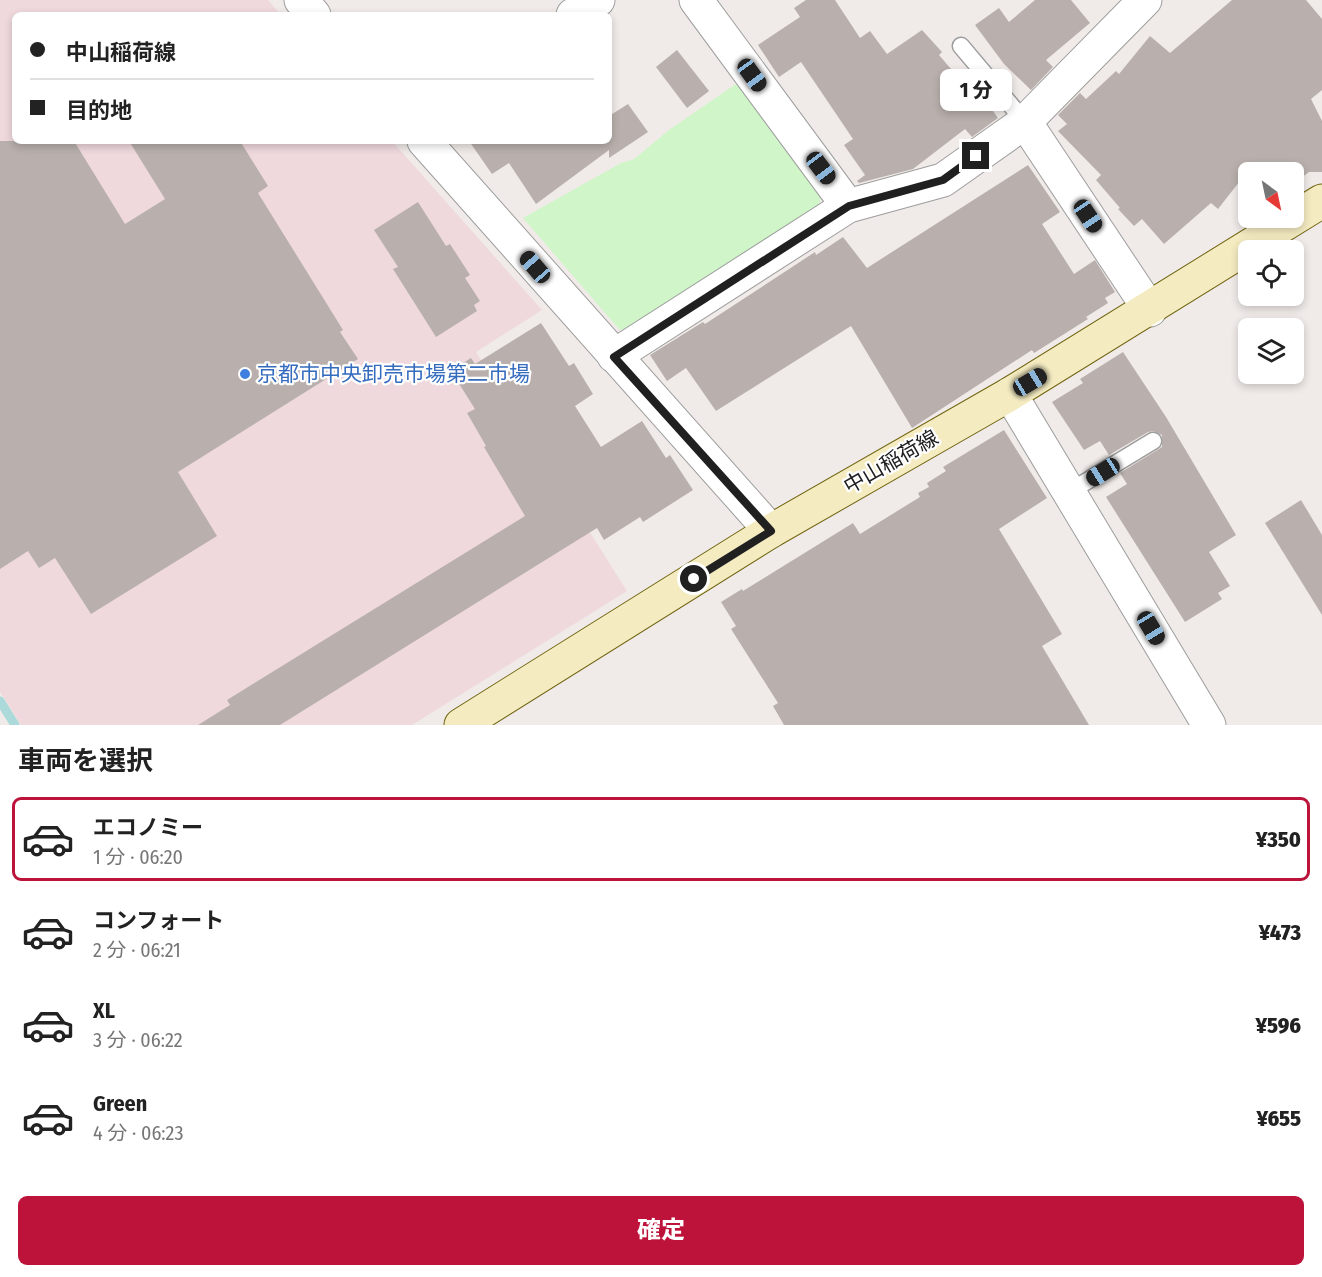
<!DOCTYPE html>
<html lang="ja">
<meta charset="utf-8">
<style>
body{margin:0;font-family:"Fira Sans Condensed","Noto Sans JP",sans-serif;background:#f2f2f2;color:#222;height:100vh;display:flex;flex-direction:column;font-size:22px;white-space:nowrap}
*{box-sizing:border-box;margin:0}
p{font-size:20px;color:#767676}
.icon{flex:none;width:33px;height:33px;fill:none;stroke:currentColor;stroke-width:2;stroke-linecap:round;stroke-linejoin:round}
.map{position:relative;height:725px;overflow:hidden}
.details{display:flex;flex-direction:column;background:#fff;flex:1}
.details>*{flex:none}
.guide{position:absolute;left:12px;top:12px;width:600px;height:132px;border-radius:9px;box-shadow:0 3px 9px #0003;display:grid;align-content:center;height:132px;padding:0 18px;background:#fff}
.needle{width:39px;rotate:147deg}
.fabs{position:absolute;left:1238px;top:162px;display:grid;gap:12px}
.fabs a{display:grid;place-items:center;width:66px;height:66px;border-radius:9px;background:#fff;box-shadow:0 3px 9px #0003;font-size:30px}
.end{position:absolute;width:27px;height:27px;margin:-14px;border:8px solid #202020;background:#fff;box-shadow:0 0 0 3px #fff}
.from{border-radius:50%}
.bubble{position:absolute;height:42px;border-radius:9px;background:#fff;box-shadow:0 3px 9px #0003;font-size:20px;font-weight:800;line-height:42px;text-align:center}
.car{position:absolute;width:18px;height:36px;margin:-18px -9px;border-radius:8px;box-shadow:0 0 4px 2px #0007;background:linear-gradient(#222 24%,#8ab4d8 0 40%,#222 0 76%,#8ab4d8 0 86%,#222 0)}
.guide b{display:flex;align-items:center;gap:21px;height:57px;font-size:22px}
.guide b+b{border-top:2px solid #e0e0e0}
.guide i{width:15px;height:15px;background:#222}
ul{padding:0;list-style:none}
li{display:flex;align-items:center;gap:18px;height:84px;margin:0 12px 9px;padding:0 6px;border:3px solid transparent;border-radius:9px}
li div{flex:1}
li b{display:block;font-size:22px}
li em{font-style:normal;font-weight:800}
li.selected{border-color:#bd133b}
li>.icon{width:54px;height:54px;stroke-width:1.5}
h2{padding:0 18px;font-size:27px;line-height:72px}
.cta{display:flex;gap:12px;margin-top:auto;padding:12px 18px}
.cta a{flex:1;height:69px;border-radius:9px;background:#bd133b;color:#fff;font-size:24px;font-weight:800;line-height:69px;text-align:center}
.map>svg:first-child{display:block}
.commercial{fill:#efd9dd}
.park{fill:#d0f5c9}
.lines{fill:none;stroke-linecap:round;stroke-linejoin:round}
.stream{stroke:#acd9d9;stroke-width:9}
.building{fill:#b9b0ad}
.service-casing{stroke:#9d9d9d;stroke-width:19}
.minor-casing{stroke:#9d9d9d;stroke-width:35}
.tertiary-casing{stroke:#9d9d9d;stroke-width:35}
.secondary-casing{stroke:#6f630f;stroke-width:35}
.service{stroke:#fff;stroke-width:16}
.minor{stroke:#fff;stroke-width:33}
.tertiary{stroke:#fff;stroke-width:33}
.secondary{stroke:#f4ebc1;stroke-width:33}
.route{stroke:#202020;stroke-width:8}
.shop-dot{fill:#3f7fe0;stroke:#fff;stroke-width:2}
.labels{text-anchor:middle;stroke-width:4.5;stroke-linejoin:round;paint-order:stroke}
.shop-label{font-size:21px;fill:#366cbe;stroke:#fff;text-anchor:start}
.street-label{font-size:21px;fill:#202020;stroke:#fff}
</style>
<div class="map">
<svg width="1322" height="725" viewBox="0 0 1322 725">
<rect width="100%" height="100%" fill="#f0ebe8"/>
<!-- commercial -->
<path class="commercial" d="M0 0H268L281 15H15V141H392L542 310 476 352 627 591 412 725H21L0 692Z"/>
<!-- park -->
<path class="park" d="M743 79 822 190 818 212 631 332 619 329 523 218 621 163 634 159 669 130Z"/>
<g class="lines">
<!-- stream -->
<path class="stream" d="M0 701 15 725"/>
</g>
<!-- building -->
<g class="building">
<path d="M806 0H835L860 38 870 31 887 54 922 30 942 52 939 55 982 105 986 101 998 118 972 137 965 129 913 169 859 183 857 181 865 175 844 145 853 139 801 62 779 77 758 45 800 17 794 8Z"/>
<path d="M1035 0H1071L1090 23 1046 60 1053 67 1031 90 1004 64 975 25 999 8 1009 22Z"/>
<path d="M1232 0H1306L1322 19V90L1311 99 1322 121V172H1309L1301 178 1298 172H1247L1218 209 1211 203 1164 244 1142 219 1134 226 1118 209 1120 208 1096 180 1101 175 1058 131 1067 124 1058 115 1080 93 1086 99 1116 71 1119 74 1150 36 1170 53Z"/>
<path d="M677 50 709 91 687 108 656 67Z"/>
<path d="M628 104 648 132 609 158V150L536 204 509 163 492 174 469 141H609V116Z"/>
<path d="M0 141H74L125 224 165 199 129 141H240L268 186 258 193 343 330 340 332 358 359 178 472 217 536 91 614 55 558 39 568 28 551 0 569Z"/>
<path d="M1028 165 1060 212 1042 224 1074 274 1095 260 1115 292 1105 298 1108 303 1086 317 1088 319 1034 353 1032 350 912 428 851 326 716 411 686 368 667 381 650 355 703 322 705 324 815 252 816 255 843 237 867 268Z"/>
<path d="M418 202 446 246 450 244 470 275 465 278 480 301 474 305 477 311 436 337 393 269 398 267 374 230Z"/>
<path d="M541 323 569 366 574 363 593 394 575 406 601 447 642 421 666 458 670 455 693 490 643 522 640 517 604 540 597 528 280 725H198L230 705 227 700 525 516 484 447 486 446 467 413 475 409 451 371 471 358 475 364Z"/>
<path d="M1123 352 1166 417 1236 535 1209 552 1230 586 1218 593 1222 599 1185 622 1106 497 1127 484 1120 473 1162 447V435L1153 431 1148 432 1109 455 1100 441 1084 450 1052 402 1083 383 1080 379Z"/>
<path d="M1004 430 1047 498 999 529 1062 634 1042 646 1089 725H784L773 706 778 703 731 629 736 626 721 602 742 589 743 591 853 523 860 534 920 497 918 493 929 487 927 483 946 471 943 467Z"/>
<path d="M1301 500 1322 535V615L1265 523Z"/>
</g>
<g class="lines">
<!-- service casing -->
<g class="service-casing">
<g id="service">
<path d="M961 46 1025 122"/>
<path d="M1069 492 1153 441"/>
</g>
</g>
<!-- minor casing -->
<g class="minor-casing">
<g id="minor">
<path d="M301 0 314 15"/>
<path d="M696 0 848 206"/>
<path d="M573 15 598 0"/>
<path d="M1025 122 1150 310"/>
<path d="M424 141 771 531"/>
<path d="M614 356 848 206 943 180 1025 122 1145 0"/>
</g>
</g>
<!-- tertiary casing -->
<g class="tertiary-casing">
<path id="tertiary" d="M1010 394 1209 725"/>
</g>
<!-- secondary casing -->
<g class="secondary-casing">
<path id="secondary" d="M461 725 771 531 1010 394 1322 201"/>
</g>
<!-- service -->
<use href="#service" class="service"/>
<!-- minor -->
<use href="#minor" class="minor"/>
<!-- tertiary -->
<use href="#tertiary" class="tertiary"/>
<!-- secondary -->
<use href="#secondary" class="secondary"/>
</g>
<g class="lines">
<!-- route -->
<path class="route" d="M694 579 771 531 614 357 849 206 943 180 976 156"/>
</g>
<!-- markers -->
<circle class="shop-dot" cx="245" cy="374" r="6"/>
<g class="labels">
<!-- shop labels -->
<g class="shop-label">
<text x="257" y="381">京都市中央卸売市場第二市場</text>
</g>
<!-- street labels -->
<g class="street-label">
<text transform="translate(891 462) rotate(-30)" y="7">中山稲荷線</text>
</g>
</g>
</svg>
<div class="fabs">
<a><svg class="needle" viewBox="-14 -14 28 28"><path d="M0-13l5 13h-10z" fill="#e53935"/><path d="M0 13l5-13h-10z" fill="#767676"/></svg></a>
<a><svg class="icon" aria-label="locate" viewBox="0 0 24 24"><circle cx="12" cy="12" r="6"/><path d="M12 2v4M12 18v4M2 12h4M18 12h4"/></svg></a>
<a><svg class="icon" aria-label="layers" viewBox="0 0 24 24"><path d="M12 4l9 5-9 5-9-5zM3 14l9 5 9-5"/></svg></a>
</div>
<i class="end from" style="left:694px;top:579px"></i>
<i class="end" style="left:976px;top:156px"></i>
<div class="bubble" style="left:940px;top:69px;width:72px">1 分</div>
<i class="car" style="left:752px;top:75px;rotate:144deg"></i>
<i class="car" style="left:821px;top:168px;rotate:143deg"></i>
<i class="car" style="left:1088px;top:216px;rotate:146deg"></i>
<i class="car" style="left:535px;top:267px;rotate:319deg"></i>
<i class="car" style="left:1030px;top:382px;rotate:59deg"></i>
<i class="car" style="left:1103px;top:472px;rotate:238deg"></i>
<i class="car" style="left:1151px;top:628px;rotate:149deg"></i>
<div class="guide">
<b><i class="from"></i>中山稲荷線</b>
<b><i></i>目的地</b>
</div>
</div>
<section class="details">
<h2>車両を選択</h2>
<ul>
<li class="selected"><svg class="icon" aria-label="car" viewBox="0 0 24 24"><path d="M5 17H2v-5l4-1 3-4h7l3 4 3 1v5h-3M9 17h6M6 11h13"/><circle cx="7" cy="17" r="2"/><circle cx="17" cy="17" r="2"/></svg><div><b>エコノミー</b><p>1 分 · 06:20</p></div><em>¥350</em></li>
<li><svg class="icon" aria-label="car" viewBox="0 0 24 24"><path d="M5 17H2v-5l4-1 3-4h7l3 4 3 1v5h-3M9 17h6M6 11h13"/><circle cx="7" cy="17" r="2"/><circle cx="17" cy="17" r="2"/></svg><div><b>コンフォート</b><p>2 分 · 06:21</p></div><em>¥473</em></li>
<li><svg class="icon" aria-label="car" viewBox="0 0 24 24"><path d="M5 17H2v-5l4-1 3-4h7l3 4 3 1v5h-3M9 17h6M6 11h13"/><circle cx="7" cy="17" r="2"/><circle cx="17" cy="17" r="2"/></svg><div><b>XL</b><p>3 分 · 06:22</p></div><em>¥596</em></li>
<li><svg class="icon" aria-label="car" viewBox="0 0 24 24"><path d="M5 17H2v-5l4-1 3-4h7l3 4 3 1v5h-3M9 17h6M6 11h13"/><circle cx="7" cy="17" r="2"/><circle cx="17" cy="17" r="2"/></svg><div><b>Green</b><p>4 分 · 06:23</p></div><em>¥655</em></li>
</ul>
<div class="cta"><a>確定</a></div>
</section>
